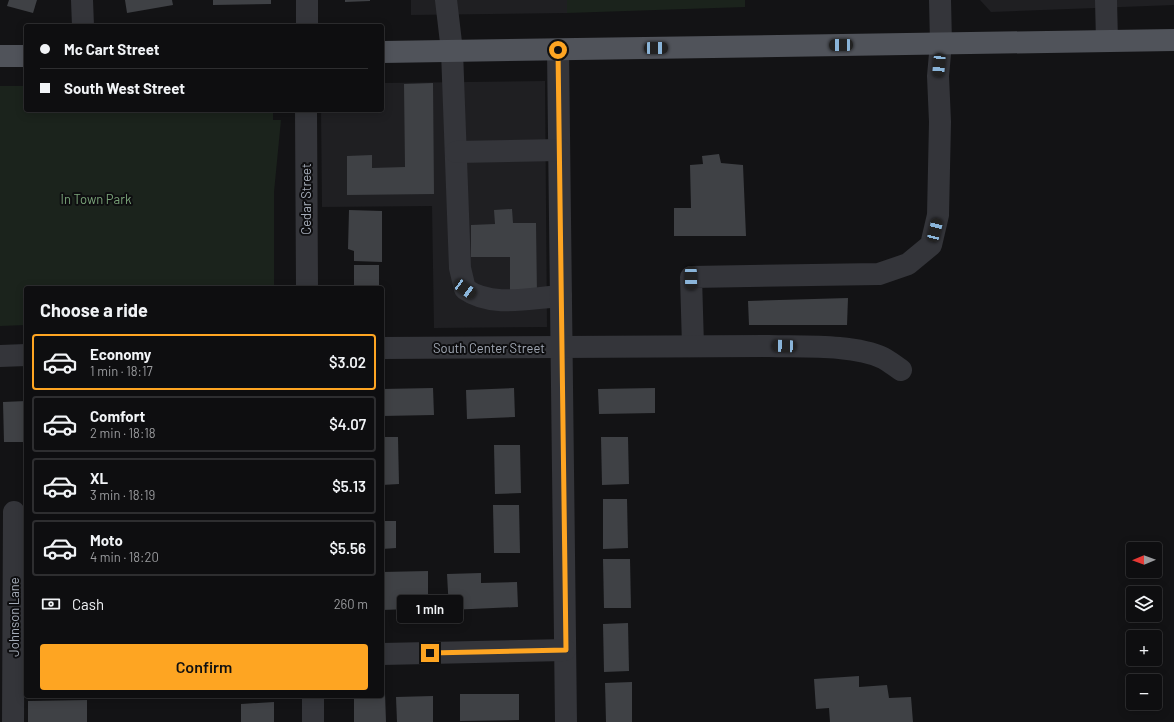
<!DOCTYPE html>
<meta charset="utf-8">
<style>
body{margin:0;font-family:Barlow,sans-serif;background:#171719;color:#f1f3f6;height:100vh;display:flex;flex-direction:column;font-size:15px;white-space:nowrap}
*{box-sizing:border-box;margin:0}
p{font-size:13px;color:#9b9c9f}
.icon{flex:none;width:22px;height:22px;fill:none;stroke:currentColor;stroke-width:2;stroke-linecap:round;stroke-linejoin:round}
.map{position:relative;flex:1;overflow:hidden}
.details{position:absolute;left:24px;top:286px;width:360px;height:412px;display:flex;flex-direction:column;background:#0e0e10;border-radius:4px;box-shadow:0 2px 10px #0003,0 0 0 1px #2e2e30}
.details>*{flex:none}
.top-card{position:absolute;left:24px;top:24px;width:360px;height:88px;border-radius:4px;box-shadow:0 2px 10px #0003,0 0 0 1px #2e2e30;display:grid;align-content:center;height:88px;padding:0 16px;background:#0e0e10}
.needle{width:26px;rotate:269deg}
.controls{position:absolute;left:1126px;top:542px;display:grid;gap:8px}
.controls a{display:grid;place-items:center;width:36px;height:36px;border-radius:4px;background:#0e0e10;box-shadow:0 2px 10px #0003,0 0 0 1px #2e2e30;font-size:20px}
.end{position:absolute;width:18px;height:18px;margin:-9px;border:5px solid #fea522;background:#111;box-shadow:0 0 0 2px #111}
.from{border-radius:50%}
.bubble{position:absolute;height:28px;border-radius:4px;background:#0e0e10;box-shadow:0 2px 10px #0003,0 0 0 1px #2e2e30;font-size:13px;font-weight:600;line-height:28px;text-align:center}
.car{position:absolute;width:12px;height:24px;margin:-12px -6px;border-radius:5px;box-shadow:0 0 3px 1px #0007;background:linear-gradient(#222 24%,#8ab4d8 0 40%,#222 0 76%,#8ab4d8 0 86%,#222 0)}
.top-card b{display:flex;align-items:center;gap:14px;height:38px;font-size:15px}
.top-card b+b{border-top:1px solid #2e2e30}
.top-card i{width:10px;height:10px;background:#f1f3f6}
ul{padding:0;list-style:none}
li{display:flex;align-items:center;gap:12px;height:56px;margin:0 8px 6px;padding:0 8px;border:2px solid #2e2e30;border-radius:4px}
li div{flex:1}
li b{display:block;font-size:15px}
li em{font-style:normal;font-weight:600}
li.on{border-color:#fea522}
li>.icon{width:36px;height:36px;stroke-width:1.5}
h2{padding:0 16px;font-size:18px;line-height:48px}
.pay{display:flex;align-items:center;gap:10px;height:44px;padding:0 16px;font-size:15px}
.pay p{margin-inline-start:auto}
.cta{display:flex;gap:8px;margin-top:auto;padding:8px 16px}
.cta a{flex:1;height:46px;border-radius:4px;background:#fea522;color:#111;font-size:16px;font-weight:600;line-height:46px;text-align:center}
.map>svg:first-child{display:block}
.built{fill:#1f1f22}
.green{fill:#1b231c}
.building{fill:#3f4145}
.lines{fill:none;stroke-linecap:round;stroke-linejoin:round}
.minor{stroke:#34353a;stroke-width:22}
.major{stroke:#50535a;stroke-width:22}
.route{stroke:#fea522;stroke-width:5}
.labels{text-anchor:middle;stroke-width:4;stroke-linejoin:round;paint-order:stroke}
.park-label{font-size:13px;fill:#7aa379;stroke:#0e0e10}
.street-label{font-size:13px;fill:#a4abb7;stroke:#0e0e10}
</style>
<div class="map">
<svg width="1174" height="722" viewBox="0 0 1174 722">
<rect width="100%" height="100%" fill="#131315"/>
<!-- built -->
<g class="built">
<path d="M411 0H567V13L411 15Z"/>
<path d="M980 0H1174V5L991 12Z"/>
<path d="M545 81 547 327 434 328 432 206 322 207 321 110H382V83Z"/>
</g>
<!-- green -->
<g class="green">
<path d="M567 0H745V7L567 13Z"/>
<path d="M0 86H26V110H273V120H281L274 192V288H26V325L0 326Z"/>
</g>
<!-- building -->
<g class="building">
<path d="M9 0H37L33 13 7 6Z"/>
<path d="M125 0H172L173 5 127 13Z"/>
<path d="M213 0H271V4L213 5Z"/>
<path d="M345 0H370V1L345 2Z"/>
<path d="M433 83 434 194 347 195V156L372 155V168L405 167 404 84Z"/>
<path d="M719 154 721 163 743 165 746 236H674V208H691L690 165 703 164 702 156Z"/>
<path d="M512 209 513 223H536L537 295 510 296V257H471V225L495 224 494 210Z"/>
<path d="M349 210 382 211V262L354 261V251L348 249Z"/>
<rect x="354" y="265" width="25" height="23"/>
<path d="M848 298 847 325H749L748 301Z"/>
<path d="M433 388 434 415 382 416V389Z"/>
<path d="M514 388 515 417 467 419 466 390Z"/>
<path d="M655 388V413L599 414 598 389Z"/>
<path d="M26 401V442H4L3 402Z"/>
<path d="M382 437H398L399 484 382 485Z"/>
<path d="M601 437H628L629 484 602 485Z"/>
<path d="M494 445H520L521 493 495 494Z"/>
<path d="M603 499H627L628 548 603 549Z"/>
<path d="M493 505H519L520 553H494Z"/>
<path d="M382 521H396V548L382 549Z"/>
<path d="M603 559H630L631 608H604Z"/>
<path d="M428 571V598H410V609L382 610V572Z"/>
<path d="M481 573V583L517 582 518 607 449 610 447 574Z"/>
<path d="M628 623 629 671 604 672 603 624Z"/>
<path d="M859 676V687L887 685 889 698 911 697 913 722H830L829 708 816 709 814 679Z"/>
<path d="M632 682V722H606L605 683Z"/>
<path d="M382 693H385L386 722H354V696H382Z"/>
<path d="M460 694H519V720L460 721Z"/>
<path d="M433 696V722H397L396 697Z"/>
<path d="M87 700V722H28V701Z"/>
<path d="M274 702V722H241V704Z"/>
</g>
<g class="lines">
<!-- minor -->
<g class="minor">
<path d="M82 0 83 26"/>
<path d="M307 0V26"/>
<path d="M446 0 452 51 460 268 465 289C492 308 530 298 561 296"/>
<path d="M1106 0 1107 41"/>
<path d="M558 50 566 722"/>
<path d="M306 110 307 288"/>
<path d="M456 152 559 150"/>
<path d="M693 346 691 277 879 274 908 264 931 245 938 215 940 122 938 76 941 43 940 0"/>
<path d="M382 348 769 346C801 347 854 344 883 358 889 361 895 366 901 370"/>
<path d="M0 356 26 355"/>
<path d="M382 654 565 650"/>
<path d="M313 696V722"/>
<path d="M13 722 14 512"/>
</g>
<!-- major -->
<g class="major">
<path d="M382 52 1174 40"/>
<path d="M0 56H26"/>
</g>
</g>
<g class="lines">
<!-- route -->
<path class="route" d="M430 653 566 650 558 50"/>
</g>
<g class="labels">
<!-- park labels -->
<g class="park-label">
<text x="96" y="204">In Town Park</text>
</g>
<!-- street labels -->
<g class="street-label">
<text transform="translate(306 199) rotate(-90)" y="5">Cedar Street</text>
<text x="489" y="353">South Center Street</text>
<text transform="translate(14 617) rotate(-90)" y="5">Johnson Lane</text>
</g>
</g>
</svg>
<div class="controls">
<a><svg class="needle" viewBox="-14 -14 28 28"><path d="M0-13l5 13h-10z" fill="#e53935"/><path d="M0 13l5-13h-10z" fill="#9b9c9f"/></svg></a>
<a><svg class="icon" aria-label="layers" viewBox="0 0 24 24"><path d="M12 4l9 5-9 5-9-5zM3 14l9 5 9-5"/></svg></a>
<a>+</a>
<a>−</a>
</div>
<i class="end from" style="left:558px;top:50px"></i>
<i class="end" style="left:430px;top:653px"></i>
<div class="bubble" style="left:397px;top:595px;width:66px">1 min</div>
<i class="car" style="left:841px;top:45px;rotate:269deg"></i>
<i class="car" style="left:656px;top:48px;rotate:89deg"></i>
<i class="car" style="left:939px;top:65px;rotate:185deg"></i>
<i class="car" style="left:935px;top:230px;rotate:14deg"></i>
<i class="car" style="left:691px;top:278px;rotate:179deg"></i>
<i class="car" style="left:465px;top:289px;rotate:126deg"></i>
<i class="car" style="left:784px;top:346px;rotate:272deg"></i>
<div class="top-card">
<b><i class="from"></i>Mc Cart Street</b>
<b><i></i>South West Street</b>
</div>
<section class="details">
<h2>Choose a ride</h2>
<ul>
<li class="on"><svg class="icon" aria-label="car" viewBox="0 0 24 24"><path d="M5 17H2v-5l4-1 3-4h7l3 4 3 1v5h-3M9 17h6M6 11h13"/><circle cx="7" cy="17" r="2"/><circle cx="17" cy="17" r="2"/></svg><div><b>Economy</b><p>1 min · 18:17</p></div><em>$3.02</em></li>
<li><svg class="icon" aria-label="car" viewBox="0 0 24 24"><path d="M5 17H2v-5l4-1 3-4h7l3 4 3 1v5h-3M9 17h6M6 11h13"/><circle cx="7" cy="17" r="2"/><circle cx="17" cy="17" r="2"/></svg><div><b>Comfort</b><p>2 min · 18:18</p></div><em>$4.07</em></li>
<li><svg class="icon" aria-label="car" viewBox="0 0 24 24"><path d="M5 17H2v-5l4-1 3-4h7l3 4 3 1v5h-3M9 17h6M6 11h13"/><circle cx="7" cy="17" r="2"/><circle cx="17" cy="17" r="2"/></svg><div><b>XL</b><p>3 min · 18:19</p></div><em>$5.13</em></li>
<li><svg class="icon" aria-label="car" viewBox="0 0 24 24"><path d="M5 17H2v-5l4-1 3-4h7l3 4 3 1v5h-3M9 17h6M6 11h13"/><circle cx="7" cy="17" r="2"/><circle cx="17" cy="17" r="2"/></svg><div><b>Moto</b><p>4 min · 18:20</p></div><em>$5.56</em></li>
</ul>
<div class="pay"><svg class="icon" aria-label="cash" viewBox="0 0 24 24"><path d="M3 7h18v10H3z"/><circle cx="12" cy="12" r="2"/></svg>Cash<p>260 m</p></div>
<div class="cta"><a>Confirm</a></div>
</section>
</div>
